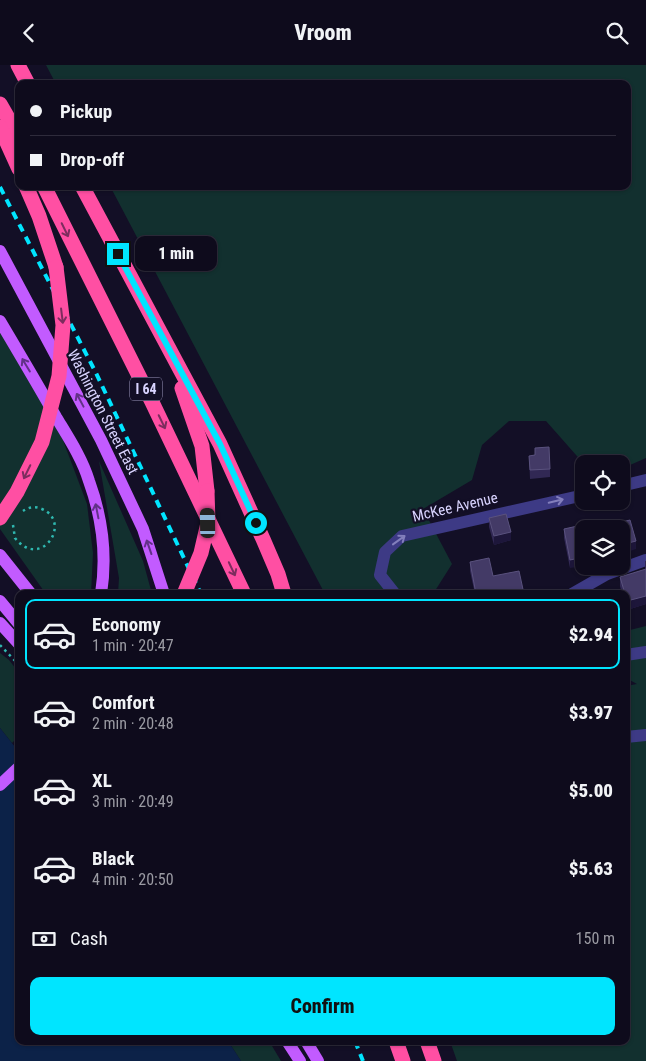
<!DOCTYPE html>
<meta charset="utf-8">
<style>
body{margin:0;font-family:"Roboto Condensed",sans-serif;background:#171425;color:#f1f3f6;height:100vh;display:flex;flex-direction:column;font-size:19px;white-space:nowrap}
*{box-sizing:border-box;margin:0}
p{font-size:16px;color:#9b9ba3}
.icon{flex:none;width:28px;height:28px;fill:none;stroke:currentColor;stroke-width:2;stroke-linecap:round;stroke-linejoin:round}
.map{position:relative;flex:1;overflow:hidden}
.details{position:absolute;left:15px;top:525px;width:615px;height:455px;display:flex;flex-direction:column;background:#0e0b1c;border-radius:10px;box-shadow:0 1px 4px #0004,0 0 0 1px #2e2b3b}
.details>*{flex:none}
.guide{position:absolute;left:15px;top:15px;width:616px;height:110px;border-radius:10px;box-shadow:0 1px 4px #0004,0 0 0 1px #2e2b3b;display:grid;align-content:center;height:110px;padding:0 15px;background:#0e0b1c}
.fabs{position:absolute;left:575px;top:390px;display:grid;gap:10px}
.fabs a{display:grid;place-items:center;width:55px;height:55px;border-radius:10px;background:#0e0b1c;box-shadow:0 1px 4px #0004,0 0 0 1px #2e2b3b;font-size:25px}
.end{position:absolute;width:22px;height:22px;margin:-11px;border:6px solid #00e5ff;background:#111;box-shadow:0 0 0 2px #111}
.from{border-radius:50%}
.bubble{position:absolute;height:35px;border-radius:10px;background:#0e0b1c;box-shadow:0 1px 4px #0004,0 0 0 1px #2e2b3b;font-size:16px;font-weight:800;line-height:35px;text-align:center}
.car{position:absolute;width:15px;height:30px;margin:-15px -8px;border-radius:6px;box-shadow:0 0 4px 1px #0007;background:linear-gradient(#222 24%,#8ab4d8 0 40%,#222 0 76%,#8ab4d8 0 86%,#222 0)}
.guide b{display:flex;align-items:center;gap:18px;height:48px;font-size:19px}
.guide b+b{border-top:1px solid #2e2b3b}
.guide i{width:12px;height:12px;background:#f1f3f6}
ul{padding:9px 0 0;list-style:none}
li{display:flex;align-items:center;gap:15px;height:70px;margin:0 10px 8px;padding:0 5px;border:2px solid transparent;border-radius:10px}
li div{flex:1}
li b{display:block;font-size:19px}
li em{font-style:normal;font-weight:800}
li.active{border-color:#00e5ff}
li>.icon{width:45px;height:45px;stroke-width:1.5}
.pay{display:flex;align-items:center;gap:12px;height:55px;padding:0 15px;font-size:19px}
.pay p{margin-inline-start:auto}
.cta{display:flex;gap:10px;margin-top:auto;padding:10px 15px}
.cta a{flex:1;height:58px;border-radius:10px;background:#00e5ff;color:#111;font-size:20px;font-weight:800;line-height:58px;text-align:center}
header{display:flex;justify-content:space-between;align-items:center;height:65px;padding:0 15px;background:#0e0b1c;font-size:22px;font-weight:800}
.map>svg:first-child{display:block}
.green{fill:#12302f}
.water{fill:#0c2248}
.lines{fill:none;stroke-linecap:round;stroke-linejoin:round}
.path{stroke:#2fb8b0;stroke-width:2.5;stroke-dasharray:2.5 4;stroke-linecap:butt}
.minor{stroke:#3d3a85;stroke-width:12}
.major{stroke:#c25bff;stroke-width:12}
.highway{stroke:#ff4fa3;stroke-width:15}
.rail{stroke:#00e5ff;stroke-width:4;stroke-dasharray:8 6;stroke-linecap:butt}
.highway-bridge{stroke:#ff4fa3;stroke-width:15}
.wall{fill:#312854}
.shaded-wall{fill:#1d163a}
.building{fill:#433a66;stroke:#5a527e}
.oneway{stroke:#7d2c5e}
.oneway2{stroke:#623188}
.oneway3{stroke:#837fbc}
.route{stroke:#00e5ff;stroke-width:6}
.labels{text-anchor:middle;stroke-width:4.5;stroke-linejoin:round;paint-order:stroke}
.shield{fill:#130f26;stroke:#9e99be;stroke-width:1}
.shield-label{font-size:14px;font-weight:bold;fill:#d9d4ff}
.street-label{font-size:15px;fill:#d9d4ff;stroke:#130f26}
</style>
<header><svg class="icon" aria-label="back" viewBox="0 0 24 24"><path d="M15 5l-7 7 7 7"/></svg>Vroom<svg class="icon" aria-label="search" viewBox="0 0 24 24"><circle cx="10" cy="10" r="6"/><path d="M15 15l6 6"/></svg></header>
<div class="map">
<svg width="646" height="996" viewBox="0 0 646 996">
<rect width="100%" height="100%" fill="#130f26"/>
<!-- green -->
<g class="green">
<path d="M46 0H646V393L621 404V399H584L546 356H509L482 380 472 415 423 444 452 499 433 529H325L110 121H628V19H56Z"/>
<path d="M0 266 61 370 87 439 93 488 91 529H46L0 464Z"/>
<path d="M99 396 143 496 152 529H118L119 513Z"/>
<path d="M646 561V996H457L450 976H626V621L637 619 626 613V566Z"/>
<path d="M0 588 9 595 19 608V671L12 678 0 663Z"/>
<path d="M228 976H269L281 996H241Z"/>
</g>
<!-- water -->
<path class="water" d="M0 663 19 687V976H228L241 996H0Z"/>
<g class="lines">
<!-- path -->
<g class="path">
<path d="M13 460 15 473C41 506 73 457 42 444 35 441 29 442 23 446"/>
<path d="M0 580 19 600"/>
</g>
<!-- minor -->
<g class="minor">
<path d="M621 421 646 415"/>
<path d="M395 529 380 510 385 487 402 471 584 430"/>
<path d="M572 529 607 509 646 495"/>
<path d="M626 590 646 587"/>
<path d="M626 672 646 670"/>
</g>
<!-- major -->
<g class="major">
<path d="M0 186 101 375 143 464 164 529"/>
<path d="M0 256C19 288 38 320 56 352 68 372 82 393 89 416 102 452 107 491 101 529"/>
<path d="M0 490 31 529"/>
<path d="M0 536 19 559"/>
<path d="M0 558 19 579"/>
<path d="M0 720 19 702"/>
<path d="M287 976 300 996"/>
<path d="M306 976 318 996"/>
</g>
<!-- highway -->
<g class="highway">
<path d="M18 0 28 19"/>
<path d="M0 39 19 72"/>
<path d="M0 62 19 104"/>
<path d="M26 121 39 151 56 202"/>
<path d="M44 121 152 337 244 529"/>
<path d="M82 121 220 379 263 474 278 509 284 529"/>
<path d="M182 323 202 381 207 426"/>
<path d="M396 976 403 996"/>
<path d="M427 976 434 996"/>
</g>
<!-- rail -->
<g class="rail">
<path d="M0 122 96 308 201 529"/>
<path d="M355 976 363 996"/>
</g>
<!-- highway-bridge -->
<g class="highway-bridge">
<path d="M0 453 17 427 42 377 59 311 63 260 56 202"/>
<path d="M184 529 201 488 208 458 207 426"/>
</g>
</g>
<!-- wall -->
<g class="wall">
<path d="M535 383 550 404V412L530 414 529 391 535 390Z"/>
<path d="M489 453 511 475 494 480 489 462Z"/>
<path d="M582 460 570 503 564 473V464Z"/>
<path d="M645 496H646V539L627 545 626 542V529H622L620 521V512L645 505Z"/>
<path d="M470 497 493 511 524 529H475L470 506Z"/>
</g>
<!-- shaded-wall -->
<g class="shaded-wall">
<path d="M511 467V475L494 480V471Z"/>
<path d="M636 476V484L621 489V480Z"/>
<path d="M584 492V501L570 503V495Z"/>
<path d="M646 531V539L627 545V536Z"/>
</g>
<!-- building -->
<g class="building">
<path d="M549 382 550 404 530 405 529 391 535 390V383Z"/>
<path d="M506 449 511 467 494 471 489 453Z"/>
<path d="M630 455 636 476 621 480V464H616L614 459Z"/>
<path d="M582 460 584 470V492L570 495 564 464Z"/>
<path d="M489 493 493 511 519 506 524 529H509L508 525 490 529H476L470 497Z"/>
<path d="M646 504V531L627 536 626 529H625L620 512Z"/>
<path d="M595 526 596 529H587Z"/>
</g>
<!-- one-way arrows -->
<defs><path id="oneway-shaft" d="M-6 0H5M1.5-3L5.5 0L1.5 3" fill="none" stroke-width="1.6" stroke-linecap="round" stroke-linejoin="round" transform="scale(1.25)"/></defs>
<g class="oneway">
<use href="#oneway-shaft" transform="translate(65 165) rotate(64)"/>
<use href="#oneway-shaft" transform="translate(62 251) rotate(83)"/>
<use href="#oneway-shaft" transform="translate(162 357) rotate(64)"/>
<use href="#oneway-shaft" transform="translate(27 407) rotate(116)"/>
<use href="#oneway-shaft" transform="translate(232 504) rotate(65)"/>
</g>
<g class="oneway2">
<use href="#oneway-shaft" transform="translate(26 300) rotate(-121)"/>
<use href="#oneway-shaft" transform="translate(80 335) rotate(-118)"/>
<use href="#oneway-shaft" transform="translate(97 446) rotate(-101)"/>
<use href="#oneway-shaft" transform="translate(149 482) rotate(-109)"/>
</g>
<g class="oneway3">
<use href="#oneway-shaft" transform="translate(556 436) rotate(-13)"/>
<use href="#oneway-shaft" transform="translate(399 475) rotate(-36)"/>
</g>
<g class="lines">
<!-- route -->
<path class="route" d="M118 189 220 379 256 458"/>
</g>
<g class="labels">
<!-- shield labels -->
<rect class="shield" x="130" y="312.5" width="32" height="23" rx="4"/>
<g class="shield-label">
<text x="146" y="329">I 64</text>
</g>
<!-- street labels -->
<g class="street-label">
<text transform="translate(103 347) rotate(63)" y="5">Washington Street East</text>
<text transform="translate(455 442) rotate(-13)" y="5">McKee Avenue</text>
</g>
</g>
</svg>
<div class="fabs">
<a><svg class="icon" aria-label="locate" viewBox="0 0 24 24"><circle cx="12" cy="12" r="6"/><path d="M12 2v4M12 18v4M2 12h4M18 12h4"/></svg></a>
<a><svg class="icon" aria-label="layers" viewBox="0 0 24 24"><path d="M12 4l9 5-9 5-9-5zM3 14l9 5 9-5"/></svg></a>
</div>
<i class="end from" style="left:256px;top:458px"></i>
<i class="end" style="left:118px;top:189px"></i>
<div class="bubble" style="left:135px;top:171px;width:82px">1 min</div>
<i class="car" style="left:208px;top:458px;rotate:359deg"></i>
<div class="guide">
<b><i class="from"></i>Pickup</b>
<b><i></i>Drop-off</b>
</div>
<section class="details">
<ul>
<li class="active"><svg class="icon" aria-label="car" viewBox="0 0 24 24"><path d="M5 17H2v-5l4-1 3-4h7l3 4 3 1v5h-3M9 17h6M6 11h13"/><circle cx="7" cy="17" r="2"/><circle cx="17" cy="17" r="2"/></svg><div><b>Economy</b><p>1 min · 20:47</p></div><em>$2.94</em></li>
<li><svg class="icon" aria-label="car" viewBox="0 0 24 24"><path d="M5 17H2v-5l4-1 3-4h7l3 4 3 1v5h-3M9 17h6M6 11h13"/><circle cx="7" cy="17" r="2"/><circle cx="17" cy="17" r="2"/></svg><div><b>Comfort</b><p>2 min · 20:48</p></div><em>$3.97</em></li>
<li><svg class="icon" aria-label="car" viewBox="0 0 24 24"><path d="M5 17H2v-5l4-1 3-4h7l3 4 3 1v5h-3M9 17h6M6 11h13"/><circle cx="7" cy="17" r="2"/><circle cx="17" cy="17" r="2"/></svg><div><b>XL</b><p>3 min · 20:49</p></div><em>$5.00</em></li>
<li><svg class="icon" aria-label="car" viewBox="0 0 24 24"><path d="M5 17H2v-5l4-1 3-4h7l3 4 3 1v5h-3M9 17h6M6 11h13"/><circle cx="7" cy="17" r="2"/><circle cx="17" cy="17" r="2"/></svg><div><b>Black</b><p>4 min · 20:50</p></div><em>$5.63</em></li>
</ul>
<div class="pay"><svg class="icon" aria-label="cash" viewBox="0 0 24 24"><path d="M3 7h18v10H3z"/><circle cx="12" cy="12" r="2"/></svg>Cash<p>150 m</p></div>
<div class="cta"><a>Confirm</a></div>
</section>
</div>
